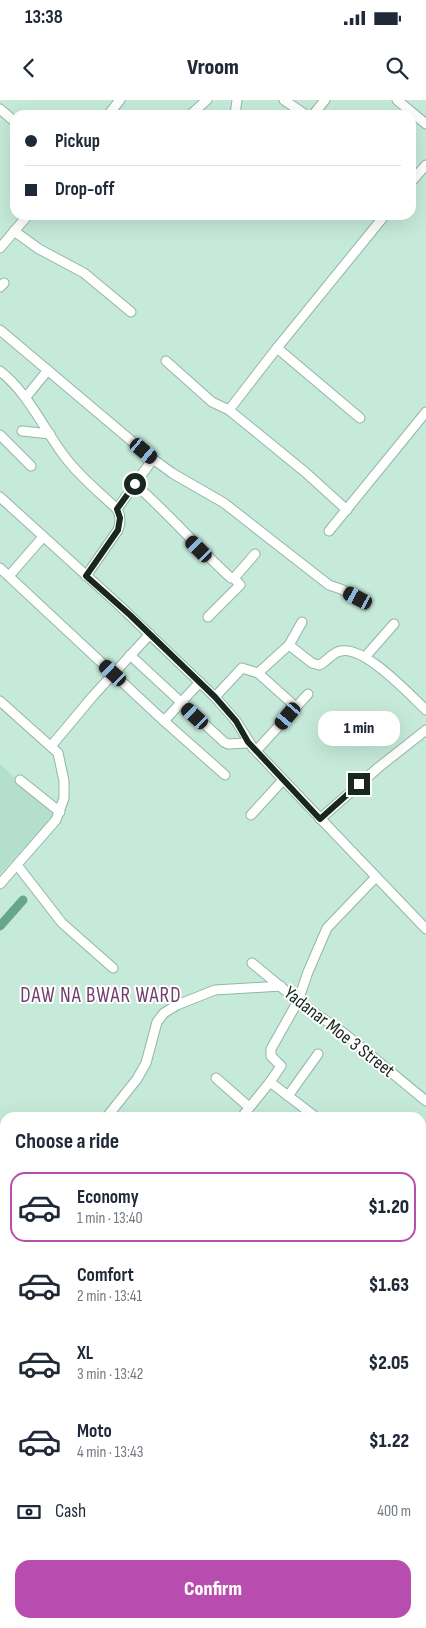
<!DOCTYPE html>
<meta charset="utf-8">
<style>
body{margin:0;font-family:"Sofia Sans Condensed",sans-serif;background:#f6f6f7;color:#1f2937;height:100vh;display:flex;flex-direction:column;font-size:19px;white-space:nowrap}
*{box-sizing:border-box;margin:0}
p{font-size:16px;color:#747a83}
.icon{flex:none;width:28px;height:28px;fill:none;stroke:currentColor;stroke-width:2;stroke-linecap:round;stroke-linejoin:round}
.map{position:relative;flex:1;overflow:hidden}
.side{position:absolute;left:0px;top:1012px;width:426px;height:516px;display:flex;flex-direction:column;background:#fff;border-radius:15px 15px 0 0;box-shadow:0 5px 20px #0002}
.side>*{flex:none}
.top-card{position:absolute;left:10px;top:10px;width:406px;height:110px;border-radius:15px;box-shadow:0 5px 20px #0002;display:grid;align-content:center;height:110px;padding:0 15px;background:#fff}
.end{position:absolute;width:22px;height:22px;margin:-11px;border:6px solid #192721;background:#fff;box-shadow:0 0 0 2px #fff}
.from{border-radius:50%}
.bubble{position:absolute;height:35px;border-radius:15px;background:#fff;box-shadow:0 5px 20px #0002;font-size:16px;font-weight:800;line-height:35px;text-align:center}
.car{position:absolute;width:15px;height:30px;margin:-15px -8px;border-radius:6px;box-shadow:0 0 4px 1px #0007;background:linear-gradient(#222 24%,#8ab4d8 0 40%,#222 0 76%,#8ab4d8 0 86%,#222 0)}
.top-card b{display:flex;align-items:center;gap:18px;height:48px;font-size:19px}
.top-card b+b{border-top:1px solid #e0e1e3}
.top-card i{width:12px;height:12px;background:#1f2937}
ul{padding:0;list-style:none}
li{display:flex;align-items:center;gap:15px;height:70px;margin:0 10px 8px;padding:0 5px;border:2px solid transparent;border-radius:15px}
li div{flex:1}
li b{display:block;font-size:19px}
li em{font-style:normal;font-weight:800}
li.selected{border-color:#b74dae}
li>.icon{width:45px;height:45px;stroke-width:1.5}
h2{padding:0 15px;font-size:22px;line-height:60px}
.pay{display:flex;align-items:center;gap:12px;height:55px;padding:0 15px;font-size:19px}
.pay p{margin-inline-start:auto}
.primary-button{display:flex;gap:10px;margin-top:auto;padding:10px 15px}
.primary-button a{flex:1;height:58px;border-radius:15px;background:#b74dae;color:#fff;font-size:20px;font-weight:800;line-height:58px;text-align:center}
.status{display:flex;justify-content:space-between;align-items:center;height:35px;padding:0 25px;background:#fff;direction:ltr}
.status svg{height:14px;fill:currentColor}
header{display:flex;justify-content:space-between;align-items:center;height:65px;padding:0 15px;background:#fff;font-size:22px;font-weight:800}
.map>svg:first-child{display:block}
.built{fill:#b4dfcc}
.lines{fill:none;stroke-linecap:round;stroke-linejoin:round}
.canal{stroke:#66a78c;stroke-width:9}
.minor-casing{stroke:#93b6a6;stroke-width:11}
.major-casing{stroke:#fff;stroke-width:13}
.minor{stroke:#fff;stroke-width:9}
.major{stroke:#e8aae2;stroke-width:11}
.route{stroke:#192721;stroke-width:6}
.labels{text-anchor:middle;stroke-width:4;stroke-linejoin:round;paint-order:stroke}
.street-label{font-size:19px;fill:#192721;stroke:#fff}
.quarter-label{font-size:21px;letter-spacing:1px;fill:#723c6c;stroke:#fff}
</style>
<div class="status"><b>13:38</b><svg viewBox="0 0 49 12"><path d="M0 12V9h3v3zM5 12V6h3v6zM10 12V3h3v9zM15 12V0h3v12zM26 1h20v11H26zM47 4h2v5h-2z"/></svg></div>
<header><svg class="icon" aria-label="back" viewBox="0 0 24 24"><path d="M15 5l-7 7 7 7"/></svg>Vroom<svg class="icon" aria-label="search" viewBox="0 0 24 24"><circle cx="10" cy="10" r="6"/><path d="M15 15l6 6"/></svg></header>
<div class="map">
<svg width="426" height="1528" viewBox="0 0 426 1528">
<rect width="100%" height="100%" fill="#c6ead9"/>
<!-- built -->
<path class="built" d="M0 664 54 715 0 774Z"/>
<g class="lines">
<!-- canal -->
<path class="canal" d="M0 826 23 800"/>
<!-- minor casing -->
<g class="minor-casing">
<g id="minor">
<path d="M284 0 306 15"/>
<path d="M397 0 426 24"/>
<path d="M0 9 15 22"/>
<path d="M108 15 120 0"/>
<path d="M190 15 207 0"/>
<path d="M235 15 237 0"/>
<path d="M313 15 325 0"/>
<path d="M411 82 426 65"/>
<path d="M14 131 39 149 84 173 131 212"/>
<path d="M0 148 28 115"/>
<path d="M0 187 4 183"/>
<path d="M0 230 153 359 172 373 224 403 329 485C343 489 355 495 365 505"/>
<path d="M277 248 360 318"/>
<path d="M166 261 212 302 229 310 305 372 347 410"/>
<path d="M0 271C29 294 43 328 65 357 79 376 99 392 117 409 121 416 121 422 118 430L86 476"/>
<path d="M26 297 48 270"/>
<path d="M229 310 277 248 385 115"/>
<path d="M22 331 50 334"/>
<path d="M0 335 31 366"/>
<path d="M135 384C169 414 198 448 231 478L235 477 255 454"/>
<path d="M0 397 120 506 215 597 236 621 253 648 426 829"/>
<path d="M117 409 153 359"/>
<path d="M329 431 426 312"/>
<path d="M0 468 164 621 225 675"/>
<path d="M9 476 43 437"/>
<path d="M208 517 240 485 234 478"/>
<path d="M289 545 302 522"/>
<path d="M130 555 224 642 228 644 248 643"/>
<path d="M365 557 394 524"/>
<path d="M258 573 296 607"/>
<path d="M215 597 242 568 258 573 289 545 312 563 319 565C327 562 332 552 341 551 365 546 409 594 426 610"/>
<path d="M0 601 58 653 64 681V698L56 720 0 784"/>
<path d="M164 621 200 582"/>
<path d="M52 645 93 596 150 534"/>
<path d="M256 651 308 594"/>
<path d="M20 680 60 712"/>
<path d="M251 715 283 680"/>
<path d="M320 719 379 667 426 630"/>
<path d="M17 765 62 823 113 868"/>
<path d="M252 863 298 901 345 934 426 1001"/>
<path d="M216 978 249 1007"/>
<path d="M288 996 318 954"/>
<path d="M106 1018 137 979 146 963 157 922 164 913 177 905 215 890 281 886"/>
<path d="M241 1018 270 982"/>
<path d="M317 1018 270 982 281 966 271 956V949L298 901 308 872 327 828 376 777"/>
<path d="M421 1098 426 1102"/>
<path d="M421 1113 426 1107"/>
<path d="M0 1141 5 1135"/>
<path d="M421 1180 426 1184"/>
<path d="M0 1274 5 1279"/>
<path d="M0 1354 5 1359"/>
<path d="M0 1391 5 1385"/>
<path d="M421 1436 426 1431"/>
<path d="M0 1442 5 1446"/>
<path d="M421 1444 426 1448"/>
<path d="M98 1524 103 1528"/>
<path d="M194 1524 199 1528"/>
<path d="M285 1524 290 1528"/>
<path d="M135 1528 139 1524"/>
</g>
</g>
<!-- major casing -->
<g class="major-casing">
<g id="major">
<path d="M0 1171 5 1176"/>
<path d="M0 1186 5 1190"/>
<path d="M391 1524 395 1528"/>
<path d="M406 1524 411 1528"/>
</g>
</g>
<!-- minor -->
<use href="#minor" class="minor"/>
<!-- major -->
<use href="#major" class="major"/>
</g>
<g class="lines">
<!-- route -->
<path class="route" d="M135 384 117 409 120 418 118 430 86 476 130 515 215 597 236 621 248 642 320 719 359 684"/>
</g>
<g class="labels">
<!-- street labels -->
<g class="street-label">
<text transform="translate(340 931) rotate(38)" y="7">Yadanar Moe 3 Street</text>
</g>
<!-- quarter labels -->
<g class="quarter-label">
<text x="101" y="902">DAW NA BWAR WARD</text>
</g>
</g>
</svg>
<i class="end from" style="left:135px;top:384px"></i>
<i class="end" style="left:359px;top:684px"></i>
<div class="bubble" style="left:318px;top:611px;width:82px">1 min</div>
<i class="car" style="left:144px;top:351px;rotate:130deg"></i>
<i class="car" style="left:199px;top:449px;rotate:315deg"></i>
<i class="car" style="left:358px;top:498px;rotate:298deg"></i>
<i class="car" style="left:113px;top:573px;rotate:313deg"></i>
<i class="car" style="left:195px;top:616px;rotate:313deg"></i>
<i class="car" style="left:288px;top:616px;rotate:220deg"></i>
<div class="top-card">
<b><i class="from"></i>Pickup</b>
<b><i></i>Drop-off</b>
</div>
<section class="side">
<h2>Choose a ride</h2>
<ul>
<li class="selected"><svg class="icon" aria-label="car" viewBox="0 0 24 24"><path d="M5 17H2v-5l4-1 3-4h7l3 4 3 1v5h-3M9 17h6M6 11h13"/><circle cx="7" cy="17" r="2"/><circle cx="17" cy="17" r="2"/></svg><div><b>Economy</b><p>1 min · 13:40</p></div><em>$1.20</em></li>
<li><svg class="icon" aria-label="car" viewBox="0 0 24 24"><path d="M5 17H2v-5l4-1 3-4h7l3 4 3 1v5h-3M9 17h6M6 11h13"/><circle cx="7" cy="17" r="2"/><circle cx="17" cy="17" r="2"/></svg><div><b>Comfort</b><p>2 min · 13:41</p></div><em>$1.63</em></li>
<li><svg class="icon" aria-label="car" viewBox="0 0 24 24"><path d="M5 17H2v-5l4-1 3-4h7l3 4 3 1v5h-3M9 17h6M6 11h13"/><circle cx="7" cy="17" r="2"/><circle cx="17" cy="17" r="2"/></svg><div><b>XL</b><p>3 min · 13:42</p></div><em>$2.05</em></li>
<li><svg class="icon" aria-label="car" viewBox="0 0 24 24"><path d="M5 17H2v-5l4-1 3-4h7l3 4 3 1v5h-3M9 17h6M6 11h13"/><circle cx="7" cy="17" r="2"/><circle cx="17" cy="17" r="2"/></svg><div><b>Moto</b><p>4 min · 13:43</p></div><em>$1.22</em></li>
</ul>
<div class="pay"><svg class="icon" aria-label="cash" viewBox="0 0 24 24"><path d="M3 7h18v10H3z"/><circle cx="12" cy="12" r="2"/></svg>Cash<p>400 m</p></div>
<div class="primary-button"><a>Confirm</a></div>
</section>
</div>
